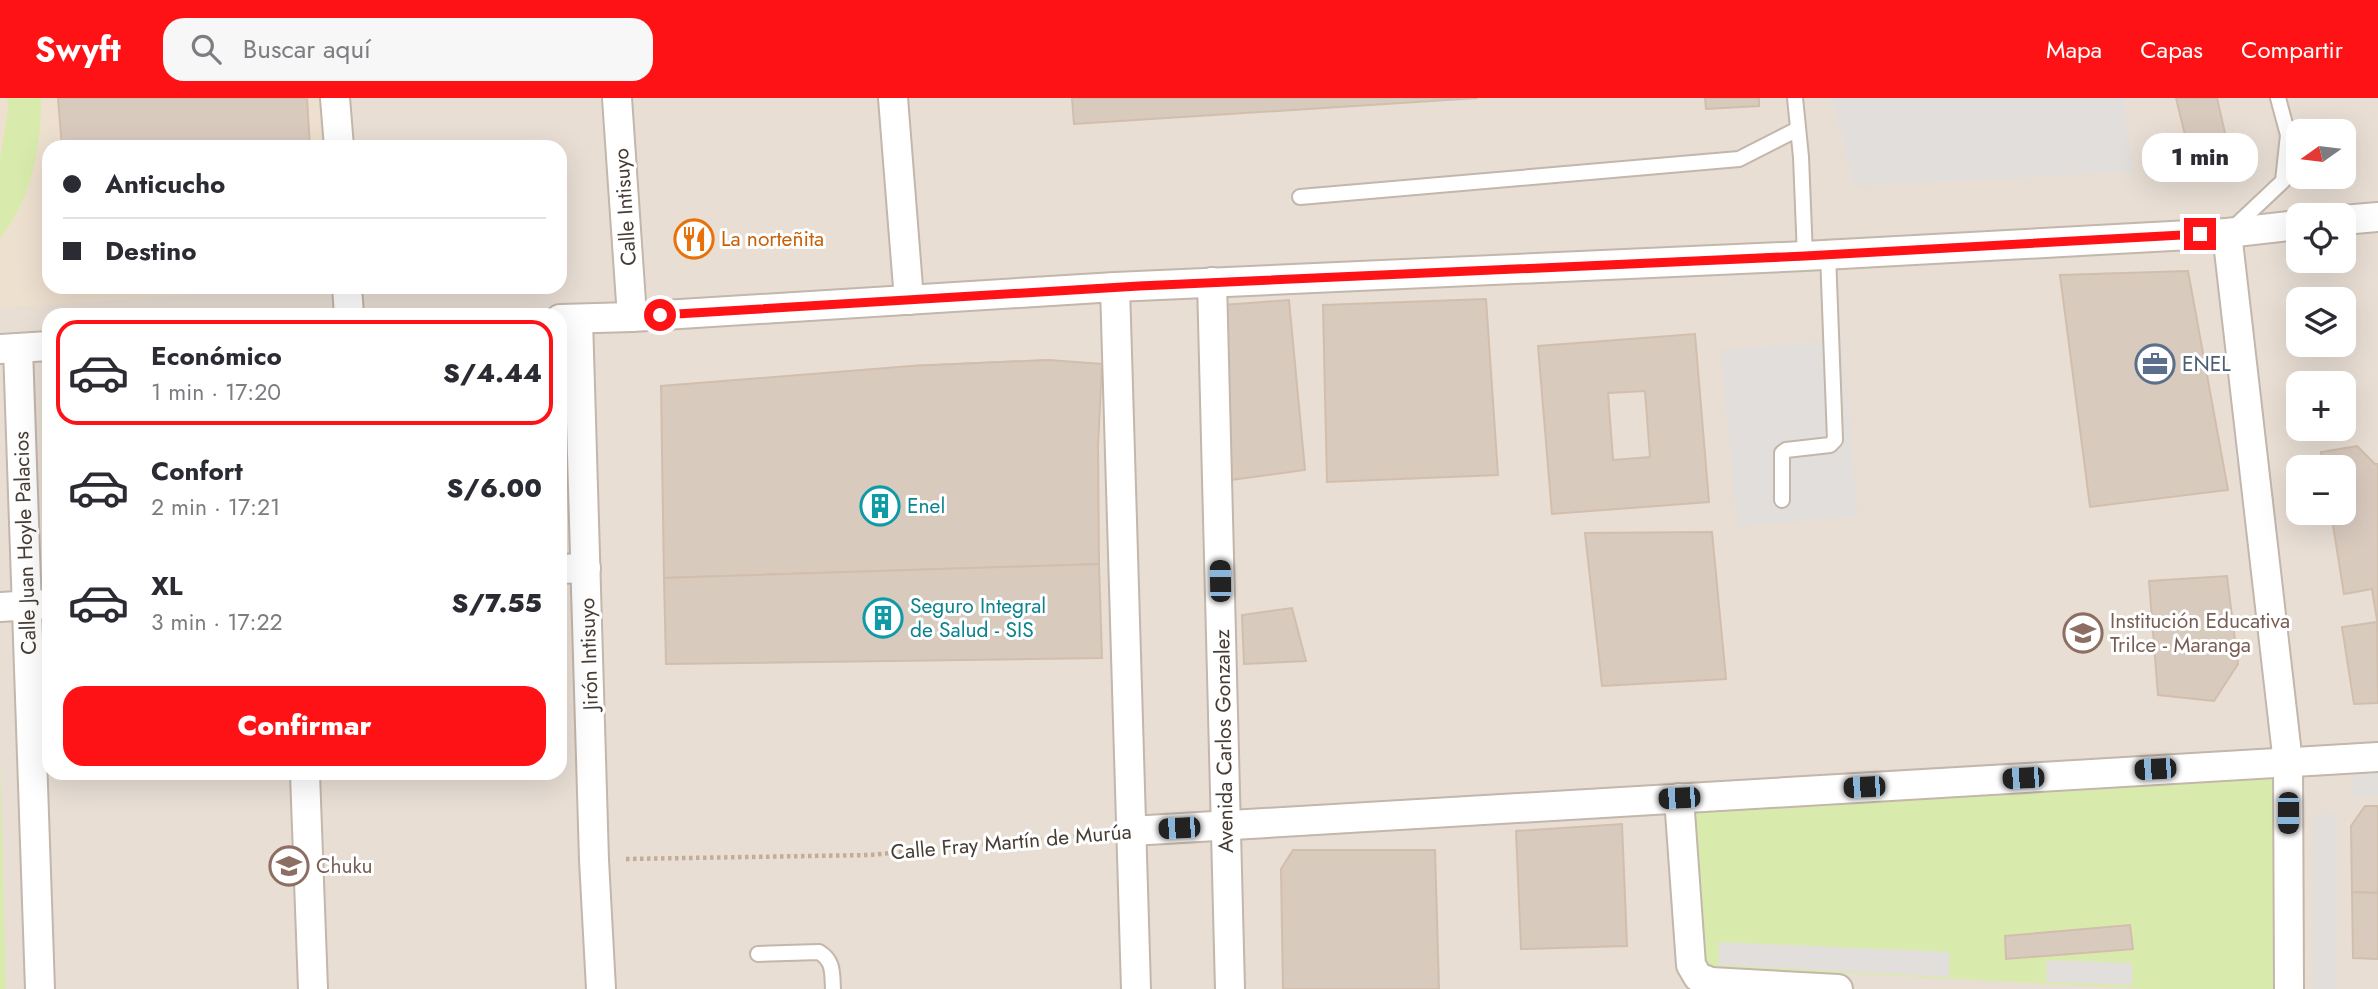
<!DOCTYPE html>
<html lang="es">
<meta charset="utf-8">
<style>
body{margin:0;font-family:Jost,sans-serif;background:#f7f7f7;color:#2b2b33;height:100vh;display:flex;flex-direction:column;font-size:26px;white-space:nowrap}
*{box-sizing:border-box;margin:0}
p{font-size:23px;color:#7c7c81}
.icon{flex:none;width:38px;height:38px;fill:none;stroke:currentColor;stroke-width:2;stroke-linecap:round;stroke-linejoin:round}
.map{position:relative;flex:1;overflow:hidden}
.details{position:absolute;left:42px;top:210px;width:525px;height:472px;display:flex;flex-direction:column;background:#fff;border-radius:21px;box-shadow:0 7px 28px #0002}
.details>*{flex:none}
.banner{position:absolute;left:42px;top:42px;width:525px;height:154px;border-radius:21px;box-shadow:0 7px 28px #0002;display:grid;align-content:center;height:154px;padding:0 21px;background:#fff}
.needle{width:46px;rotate:256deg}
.fabs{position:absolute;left:2286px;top:21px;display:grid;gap:14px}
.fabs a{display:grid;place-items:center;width:70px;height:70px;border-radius:14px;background:#fff;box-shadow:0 7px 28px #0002;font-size:35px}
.end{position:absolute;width:32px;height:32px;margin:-16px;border:9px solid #ff1216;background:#fff;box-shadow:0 0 0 4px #fff}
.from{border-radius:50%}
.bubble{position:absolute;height:49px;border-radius:21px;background:#fff;box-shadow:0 7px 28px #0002;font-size:23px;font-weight:800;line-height:49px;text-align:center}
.car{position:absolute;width:21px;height:42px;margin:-21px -10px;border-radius:9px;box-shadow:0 0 5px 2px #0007;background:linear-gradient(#222 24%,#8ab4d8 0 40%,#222 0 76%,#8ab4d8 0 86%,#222 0)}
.banner b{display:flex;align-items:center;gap:24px;height:66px;font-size:26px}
.banner b+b{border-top:2px solid #e1e1e2}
.banner i{width:18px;height:18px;background:#2b2b33}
ul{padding:12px 0 0;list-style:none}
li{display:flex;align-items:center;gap:21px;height:105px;margin:0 14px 10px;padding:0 7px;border:4px solid transparent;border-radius:21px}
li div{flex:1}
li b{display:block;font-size:26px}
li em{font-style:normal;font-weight:800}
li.selected{border-color:#ff1216}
li>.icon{width:63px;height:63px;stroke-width:1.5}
.action{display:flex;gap:14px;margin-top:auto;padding:14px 21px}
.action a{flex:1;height:80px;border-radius:21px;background:#ff1216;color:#fff;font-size:28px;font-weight:800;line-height:80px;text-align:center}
header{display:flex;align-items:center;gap:42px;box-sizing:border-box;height:98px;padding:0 35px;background:#ff1216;color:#fff}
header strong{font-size:33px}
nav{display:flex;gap:38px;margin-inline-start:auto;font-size:24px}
.search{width:490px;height:63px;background:#f7f7f7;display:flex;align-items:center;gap:18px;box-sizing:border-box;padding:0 24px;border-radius:21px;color:#7c7c81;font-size:26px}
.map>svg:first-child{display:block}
.residential{fill:#e8ded4;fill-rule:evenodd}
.education{fill:#eee0cf}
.green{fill:#d9ebac}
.parking{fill:#e2dedb}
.building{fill:#d9cabe;stroke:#d2bead;stroke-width:2;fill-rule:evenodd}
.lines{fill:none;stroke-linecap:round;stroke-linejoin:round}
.lane-casing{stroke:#c3b6ab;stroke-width:18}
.street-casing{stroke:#c3b6ab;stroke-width:32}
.path{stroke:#c3ad98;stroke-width:4.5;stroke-dasharray:3.5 3.5;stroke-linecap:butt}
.lane{stroke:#fff;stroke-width:14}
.street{stroke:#fff;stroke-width:28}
.route{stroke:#ff1216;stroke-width:9}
.labels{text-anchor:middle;stroke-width:6;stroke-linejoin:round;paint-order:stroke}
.street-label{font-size:21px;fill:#473d35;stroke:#fff}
.food-label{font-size:21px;fill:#c56008;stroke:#fff;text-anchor:start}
.service-label{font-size:21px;fill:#4e5e75;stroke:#fff;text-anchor:start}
.culture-label{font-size:21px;fill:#0d838f;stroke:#fff;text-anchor:start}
.education-label{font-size:21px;fill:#785e54;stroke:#fff;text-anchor:start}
</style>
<header>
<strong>Swyft</strong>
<div class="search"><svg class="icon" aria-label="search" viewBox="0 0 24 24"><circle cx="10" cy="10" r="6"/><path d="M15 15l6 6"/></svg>Buscar aquí</div>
<nav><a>Mapa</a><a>Capas</a><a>Compartir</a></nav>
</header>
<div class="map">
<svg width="2378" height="891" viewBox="0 0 2378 891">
<rect width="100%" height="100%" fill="#f4ede6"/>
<!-- residential -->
<path class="residential" d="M0 0H2378V891H0ZM2298 33H2343V79H2298ZM49 49H560V189H49ZM2298 117H2343V163H2298ZM2298 201H2343V247H2298ZM49 217H560V676H49ZM2298 285H2343V331H2298ZM2298 369H2343V415H2298Z"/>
<!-- education -->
<path class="education" d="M0 0H318L322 49H49V189H263L261 192 0 210Z"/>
<!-- green -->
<g class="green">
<path d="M7 0H41C41 48 32 102 0 140V61L8 11Z"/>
<path d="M0 657 6 891H0Z"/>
<path d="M2275 676 2273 891H2148L1705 868 1693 710Z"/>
</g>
<!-- parking -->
<g class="parking">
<path d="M1832 0H2124L2133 74 1854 88Z"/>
<path d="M1842 242 1858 418 1737 429 1721 252Z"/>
<path d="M2378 672V698L2353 699 2352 673Z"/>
<path d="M2337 716V891H2313V717Z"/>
<path d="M1719 844 1950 854 1949 879 1718 867Z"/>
<path d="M2047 862 2132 865V887L2046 884Z"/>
</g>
<!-- building -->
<g class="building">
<path d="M58 0H307L310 49H62Z"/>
<path d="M1072 0H1478L1074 26Z"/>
<path d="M1705 0H1759V8L1706 11Z"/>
<path d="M2176 0H2217L2227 44 2189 53Z"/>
<path d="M2188 173 2228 392 2090 409 2060 177Z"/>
<path d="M1486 201 1498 377 1327 384 1323 207Z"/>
<path d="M1289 202 1305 372 1230 382 1224 207Z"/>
<path d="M1695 236 1709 404 1552 416 1538 248ZM1645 293 1650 359 1613 362 1608 295Z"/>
<path d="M1049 262 1098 349 1005 446 925 440 880 389 870 311 911 268Z"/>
<path d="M1049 262 1102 266 1098 349 1099 466 664 480 661 288 911 268Z"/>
<path d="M2357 348 2375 366H2378V528L2372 491 2344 496 2331 415H2343V369H2323L2321 354Z"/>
<path d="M1712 434 1726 581 1602 588 1585 435Z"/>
<path d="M1099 466 1102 560 666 566 664 480Z"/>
<path d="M2227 478 2238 566 2214 603 2158 597 2149 483Z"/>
<path d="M1292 510 1306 563 1244 566 1242 517Z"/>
<path d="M2377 524 2378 605 2354 606 2342 529Z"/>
<path d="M2365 708H2378V795L2352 794 2351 728Z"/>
<path d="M1622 726 1627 848 1521 851 1516 733Z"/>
<path d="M1293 752H1435L1439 891H1283L1281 771Z"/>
<path d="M2352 794 2378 795V861L2353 860Z"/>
<path d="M2130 827 2133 851 2006 861 2005 838Z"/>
</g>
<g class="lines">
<!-- lane casing -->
<g class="lane-casing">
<g id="lane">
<path d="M1795 0 1801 59 1805 158"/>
<path d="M1300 99 1739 61 1798 31"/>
<path d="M2231 132 2283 83 2288 37 2278 0"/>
<path d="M1782 402V355L1786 352 1830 347 1835 342 1828 156"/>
<path d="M758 856 819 854C834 863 832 875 833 891"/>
</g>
</g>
<!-- street casing -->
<g class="street-casing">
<g id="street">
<path d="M335 0 339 49"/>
<path d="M617 0 632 219"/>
<path d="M893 0 909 202"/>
<path d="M2343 122 2378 119"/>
<path d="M2227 135 2288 665 2289 891"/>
<path d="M1212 184 1230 891"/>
<path d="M347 189 349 217"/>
<path d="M1115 189 1136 891"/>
<path d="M560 221 632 219 1115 189 1805 158 2227 135 2298 127"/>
<path d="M578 221 594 762 601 891"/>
<path d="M18 250 40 891"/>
<path d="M0 251 49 248"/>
<path d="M560 471 586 470"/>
<path d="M0 509 49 506"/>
<path d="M305 676 313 891"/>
<path d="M1679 700 1691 867 1698 879 1711 884 1838 891"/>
<path d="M1131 733 2378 659"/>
</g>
</g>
<!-- path -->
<path class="path" d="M626 761 870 757 1099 736"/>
<!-- lane -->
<use href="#lane" class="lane"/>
<!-- street -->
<use href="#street" class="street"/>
</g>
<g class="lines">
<!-- route -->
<path class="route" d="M660 217 1139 188 1805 158 2200 136"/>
</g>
<!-- icons -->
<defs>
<g id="restaurant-ring" transform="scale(2.0125)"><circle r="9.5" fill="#fff" stroke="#e8710a" stroke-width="1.5"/><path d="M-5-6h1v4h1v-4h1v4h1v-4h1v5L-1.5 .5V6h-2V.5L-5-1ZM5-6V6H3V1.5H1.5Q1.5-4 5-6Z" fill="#e8710a"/></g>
<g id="office-ring" transform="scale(2.0125)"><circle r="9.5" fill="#fff" stroke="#5c6f8a" stroke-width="1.5"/><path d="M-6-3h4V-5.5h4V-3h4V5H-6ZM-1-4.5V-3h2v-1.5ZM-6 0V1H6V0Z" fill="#5c6f8a"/></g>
<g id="building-ring" transform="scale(2.0125)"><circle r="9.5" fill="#fff" stroke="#0f9aa8" stroke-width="1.5"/><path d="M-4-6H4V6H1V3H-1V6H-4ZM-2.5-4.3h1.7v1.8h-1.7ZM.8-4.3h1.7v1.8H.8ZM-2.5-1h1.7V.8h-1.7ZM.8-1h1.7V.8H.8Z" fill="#0f9aa8"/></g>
<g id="school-ring" transform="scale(2.0125)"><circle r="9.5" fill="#fff" stroke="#8d6e63" stroke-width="1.5"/><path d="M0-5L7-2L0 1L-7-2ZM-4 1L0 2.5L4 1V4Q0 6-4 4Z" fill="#8d6e63"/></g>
</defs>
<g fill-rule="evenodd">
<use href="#restaurant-ring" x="694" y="141"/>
<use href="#office-ring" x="2155" y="266"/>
<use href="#building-ring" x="880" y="408"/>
<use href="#building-ring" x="883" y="520"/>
<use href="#school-ring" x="2083" y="535"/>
<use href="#school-ring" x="289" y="768"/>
</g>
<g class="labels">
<!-- street labels -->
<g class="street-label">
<text transform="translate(625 109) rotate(-94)" y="7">Calle Intisuyo</text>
<text transform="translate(25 445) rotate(-92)" y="7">Calle Juan Hoyle Palacios</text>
<text transform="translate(589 556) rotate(-92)" y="7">Jirón Intisuyo</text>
<text transform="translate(1224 643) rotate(-91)" y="7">Avenida Carlos Gonzalez</text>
<text transform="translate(1011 744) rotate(-5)" y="7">Calle Fray Martín de Murúa</text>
</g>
<!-- food labels -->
<g class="food-label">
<text x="721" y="148">La norteñita</text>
</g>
<!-- service labels -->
<g class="service-label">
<text x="2182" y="273">ENEL</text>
</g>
<!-- culture labels -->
<g class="culture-label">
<text x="907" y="415">Enel</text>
<text x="910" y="515">Seguro Integral<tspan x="910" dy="24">de Salud - SIS</tspan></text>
</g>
<!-- education labels -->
<g class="education-label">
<text x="2110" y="530">Institución Educativa<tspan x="2110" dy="24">Trilce - Maranga</tspan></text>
<text x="316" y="775">Chuku</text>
</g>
</g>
</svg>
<div class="fabs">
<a><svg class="needle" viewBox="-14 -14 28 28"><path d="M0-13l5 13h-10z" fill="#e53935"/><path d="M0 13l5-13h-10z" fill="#7c7c81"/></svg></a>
<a><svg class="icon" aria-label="locate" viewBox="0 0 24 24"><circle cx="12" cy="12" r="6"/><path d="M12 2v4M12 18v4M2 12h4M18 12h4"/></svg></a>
<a><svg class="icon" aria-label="layers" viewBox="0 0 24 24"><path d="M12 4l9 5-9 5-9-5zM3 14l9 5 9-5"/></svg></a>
<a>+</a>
<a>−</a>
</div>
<i class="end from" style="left:660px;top:217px"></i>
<i class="end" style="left:2200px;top:136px"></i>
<div class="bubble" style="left:2142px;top:35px;width:116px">1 min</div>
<i class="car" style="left:1220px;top:483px;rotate:359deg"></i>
<i class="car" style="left:2155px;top:671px;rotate:267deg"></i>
<i class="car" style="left:2023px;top:680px;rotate:267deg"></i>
<i class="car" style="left:1864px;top:689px;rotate:267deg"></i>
<i class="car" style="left:1679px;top:700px;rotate:267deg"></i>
<i class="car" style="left:2288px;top:715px;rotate:180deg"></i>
<i class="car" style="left:1179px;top:730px;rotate:267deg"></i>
<div class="banner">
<b><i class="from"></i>Anticucho</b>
<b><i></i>Destino</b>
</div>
<section class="details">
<ul>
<li class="selected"><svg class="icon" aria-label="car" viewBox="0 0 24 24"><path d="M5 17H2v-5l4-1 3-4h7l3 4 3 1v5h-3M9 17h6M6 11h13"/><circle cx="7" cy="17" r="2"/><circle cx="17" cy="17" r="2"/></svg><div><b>Económico</b><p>1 min · 17:20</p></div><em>S/4.44</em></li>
<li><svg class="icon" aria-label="car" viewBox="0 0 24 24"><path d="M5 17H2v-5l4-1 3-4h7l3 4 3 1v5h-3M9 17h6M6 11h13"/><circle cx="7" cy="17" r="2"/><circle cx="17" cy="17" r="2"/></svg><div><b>Confort</b><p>2 min · 17:21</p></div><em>S/6.00</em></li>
<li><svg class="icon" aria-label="car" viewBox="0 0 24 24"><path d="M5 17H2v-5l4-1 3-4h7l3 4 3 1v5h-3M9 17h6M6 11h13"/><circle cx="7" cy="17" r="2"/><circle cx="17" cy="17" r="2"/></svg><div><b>XL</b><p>3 min · 17:22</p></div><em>S/7.55</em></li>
</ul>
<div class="action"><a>Confirmar</a></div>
</section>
</div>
